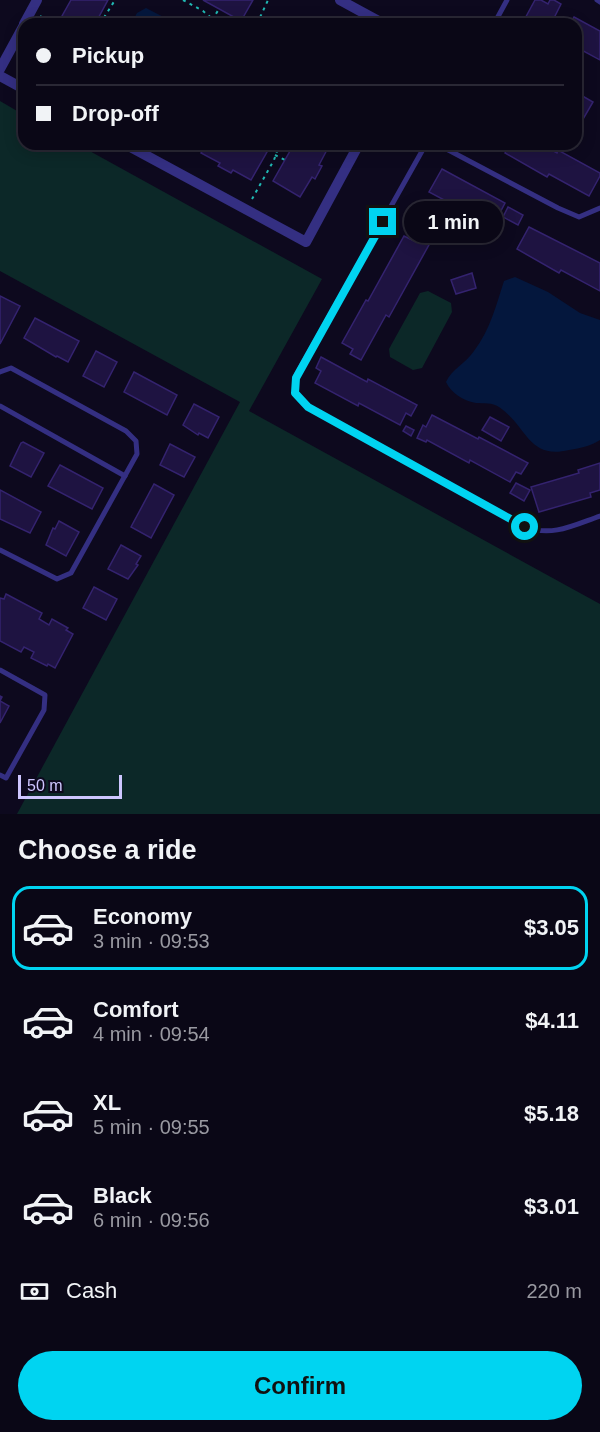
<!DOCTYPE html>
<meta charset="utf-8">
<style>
body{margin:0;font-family:Helvetica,sans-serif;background:#181523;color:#f1f3f6;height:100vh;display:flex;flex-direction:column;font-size:22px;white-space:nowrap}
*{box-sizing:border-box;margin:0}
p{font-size:20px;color:#9999a1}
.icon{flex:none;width:33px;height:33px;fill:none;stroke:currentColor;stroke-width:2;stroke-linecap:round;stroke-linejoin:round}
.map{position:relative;height:814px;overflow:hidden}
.drawer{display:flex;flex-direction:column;background:#0a0716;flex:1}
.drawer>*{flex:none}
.top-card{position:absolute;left:18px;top:18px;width:564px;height:132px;border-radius:18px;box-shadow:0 3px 15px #0003,0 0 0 2px #2a2835;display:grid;align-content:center;height:132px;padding:0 18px;background:#0a0716}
.scale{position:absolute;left:18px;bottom:15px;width:104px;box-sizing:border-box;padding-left:6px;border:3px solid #cec6ff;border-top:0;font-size:16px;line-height:21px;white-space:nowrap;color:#cec6ff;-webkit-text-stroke:4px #0d091e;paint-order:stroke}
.end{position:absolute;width:27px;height:27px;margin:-14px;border:8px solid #00d4f1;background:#111;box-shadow:0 0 0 3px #111}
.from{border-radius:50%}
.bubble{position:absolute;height:42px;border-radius:21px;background:#0a0716;box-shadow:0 3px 15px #0003,0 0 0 2px #2a2835;font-size:20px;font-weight:800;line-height:42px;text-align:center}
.top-card b{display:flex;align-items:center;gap:21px;height:57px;font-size:22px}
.top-card b+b{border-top:2px solid #2a2835}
.top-card i{width:15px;height:15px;background:#f1f3f6}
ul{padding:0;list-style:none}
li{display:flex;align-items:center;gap:18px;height:84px;margin:0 12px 9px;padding:0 6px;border:3px solid transparent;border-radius:18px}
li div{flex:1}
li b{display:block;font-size:22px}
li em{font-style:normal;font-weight:800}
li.selected{border-color:#00d4f1}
li>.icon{width:54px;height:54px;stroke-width:1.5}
h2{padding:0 18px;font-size:27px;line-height:72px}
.pay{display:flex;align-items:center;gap:15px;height:66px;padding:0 18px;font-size:22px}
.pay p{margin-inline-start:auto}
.primary-button{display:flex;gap:12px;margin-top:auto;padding:12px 18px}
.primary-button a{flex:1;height:69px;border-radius:36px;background:#00d4f1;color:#111;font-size:24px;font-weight:800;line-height:69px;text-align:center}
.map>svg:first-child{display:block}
.green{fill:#0c2828}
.water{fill:#04173d}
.building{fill:#1e1341;stroke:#34236f;stroke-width:1.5}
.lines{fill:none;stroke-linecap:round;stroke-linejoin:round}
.path{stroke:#20bab4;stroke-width:2;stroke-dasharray:3 4.5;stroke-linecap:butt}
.service{stroke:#342f82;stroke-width:5}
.minor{stroke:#342f82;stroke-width:10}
.route{stroke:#00d4f1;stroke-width:8}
</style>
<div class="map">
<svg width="600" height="814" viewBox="0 0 600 814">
<rect width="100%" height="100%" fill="#0d091e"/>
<!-- green -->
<g class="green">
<path d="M0 101 24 115V144H77L322 279 249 411 600 604V814H17L240 402 0 271Z"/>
<path d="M428 291 451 303 452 312 422 368 413 370 390 357 389 349 420 293Z"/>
</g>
<!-- water -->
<g class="water">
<path d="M146 8 177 24H131L137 13Z"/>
<path d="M515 277 548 292 580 313 600 320V440C591 446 581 448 569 450 528 460 527 426 499 407 492 402 484 404 476 403 464 401 451 393 446 382 451 370 466 363 474 351 490 330 496 306 504 281Z"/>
</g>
<!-- building -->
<g class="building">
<path d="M71 0H108L95 24H76L62 16Z"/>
<path d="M203 0H253L241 21Z"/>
<path d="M535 0H541L548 4 550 0H554L561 4 551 24H522Z"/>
<path d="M574 17 600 31V60L576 47V24H570Z"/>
<path d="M579 94 593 102 582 121 576 117V99Z"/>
<path d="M193 144H253L267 152 251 180 233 170 231 173 218 166 220 163 201 153 203 150Z"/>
<path d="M294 144H327L329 146 319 165 322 166 315 179 312 177 300 197 273 181Z"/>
<path d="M487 144H504L500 151Z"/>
<path d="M510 144H540L557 153 558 150 600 173V176L589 196 549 174 547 177 505 153Z"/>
<path d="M442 169 505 203 493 226 429 192Z"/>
<path d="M508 207 523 215 518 225 503 217Z"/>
<path d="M439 212 450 218 435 244 424 238Z"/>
<path d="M529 227 600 263V291L561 270 559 273 517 249Z"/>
<path d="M404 236 416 242 419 237 430 243 389 317 386 315 361 360 350 354 353 349 342 343 366 300 368 301Z"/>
<path d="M472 273 476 288 456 294 451 280Z"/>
<path d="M0 296 20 306 0 344Z"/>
<path d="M35 318 79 341 68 362 57 356 56 357 24 338Z"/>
<path d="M96 351 117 362 104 387 83 376Z"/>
<path d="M321 357 367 382 368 379 417 405 411 416 406 413 400 425 359 403 358 406 315 383 321 371 316 368Z"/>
<path d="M134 372 177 395 167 415 124 392Z"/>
<path d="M194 404 219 417 208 438 199 433 198 435 183 425Z"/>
<path d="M432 415 478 439 479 437 528 463 521 474 516 472 510 482 470 460 469 463 427 440 426 442 417 438 423 425 426 427Z"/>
<path d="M490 417 509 427 501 441 482 430Z"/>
<path d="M406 426 414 430 411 436 403 431Z"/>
<path d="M23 442 44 453 31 477 10 466 21 443Z"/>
<path d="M170 444 195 457 184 477 160 465Z"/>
<path d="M600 463V490L590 493 591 497 539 512 531 487 579 473 578 470Z"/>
<path d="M60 465 103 488 92 509 48 486Z"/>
<path d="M516 483 530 490 524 501 510 493Z"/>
<path d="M154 484 174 495 151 538 131 527Z"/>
<path d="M0 490 41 512 30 533 0 519Z"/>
<path d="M59 521 79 532 66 556 46 545 53 528 55 529Z"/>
<path d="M121 545 141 556 136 564 138 565 128 579 108 569Z"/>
<path d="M94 587 117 599 106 620 83 608Z"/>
<path d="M6 594 42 613 39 619 49 625 52 619 68 628 66 630 73 634 55 668 48 664 47 666 31 658 34 652 24 647 21 652 0 641V598L4 599Z"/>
<path d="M0 696 2 697 0 701 9 706 0 723Z"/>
</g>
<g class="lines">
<!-- path -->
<g class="path">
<path d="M183 0 203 11 219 24"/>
<path d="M40 16 54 24"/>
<path d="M212 20 219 9"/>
<path d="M100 24 115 0"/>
<path d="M257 24 268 0"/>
<path d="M259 144 271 151H281L286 144"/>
<path d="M275 155 285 160"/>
<path d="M252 199 274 160 277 151"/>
</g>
<!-- service -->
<g class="service">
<path d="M597 0 600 2"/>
<path d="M494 24 507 0"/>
<path d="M426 144 295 377V393L308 407 525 527C553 537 574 525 600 516"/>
<path d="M437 144 558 208 579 217 600 208"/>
<path d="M0 372 11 368 126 431 136 441 137 454 71 573 57 579 0 550"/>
<path d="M0 406 125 476"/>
<path d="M0 670 45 695 44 710 6 778 0 775"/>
</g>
<!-- minor -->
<g class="minor">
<path d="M340 0 384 24"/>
<path d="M24 24 37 0"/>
<path d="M0 69 24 25"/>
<path d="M0 76 24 89"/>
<path d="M125 144 306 242 359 144"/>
</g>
</g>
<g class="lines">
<!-- route -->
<path class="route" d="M383 222 296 378 295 393 308 407 525 527"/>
</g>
</svg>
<div class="scale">50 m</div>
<i class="end from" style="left:525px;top:527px"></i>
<i class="end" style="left:383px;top:222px"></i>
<div class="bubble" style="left:404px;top:201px;width:99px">1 min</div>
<div class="top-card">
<b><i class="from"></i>Pickup</b>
<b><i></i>Drop-off</b>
</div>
</div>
<section class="drawer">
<h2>Choose a ride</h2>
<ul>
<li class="selected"><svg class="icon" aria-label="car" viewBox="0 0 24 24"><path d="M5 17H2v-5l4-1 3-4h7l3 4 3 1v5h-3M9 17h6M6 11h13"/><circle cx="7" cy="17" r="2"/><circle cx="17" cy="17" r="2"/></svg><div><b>Economy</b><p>3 min · 09:53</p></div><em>$3.05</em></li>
<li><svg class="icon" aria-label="car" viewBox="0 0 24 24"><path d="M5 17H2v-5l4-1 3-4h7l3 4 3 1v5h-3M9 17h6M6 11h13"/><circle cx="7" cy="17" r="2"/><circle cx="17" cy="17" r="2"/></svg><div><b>Comfort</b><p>4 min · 09:54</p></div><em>$4.11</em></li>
<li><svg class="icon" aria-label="car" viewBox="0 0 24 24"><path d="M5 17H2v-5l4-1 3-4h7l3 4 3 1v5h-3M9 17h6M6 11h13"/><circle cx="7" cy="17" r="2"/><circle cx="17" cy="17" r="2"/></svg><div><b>XL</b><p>5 min · 09:55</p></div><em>$5.18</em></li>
<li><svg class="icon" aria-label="car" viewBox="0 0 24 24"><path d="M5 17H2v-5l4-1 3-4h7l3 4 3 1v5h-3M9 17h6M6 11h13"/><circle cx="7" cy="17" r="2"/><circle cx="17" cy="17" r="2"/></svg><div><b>Black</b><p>6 min · 09:56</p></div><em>$3.01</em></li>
</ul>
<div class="pay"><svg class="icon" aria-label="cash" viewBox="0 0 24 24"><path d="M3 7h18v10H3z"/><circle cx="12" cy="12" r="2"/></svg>Cash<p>220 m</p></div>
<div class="primary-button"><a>Confirm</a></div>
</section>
